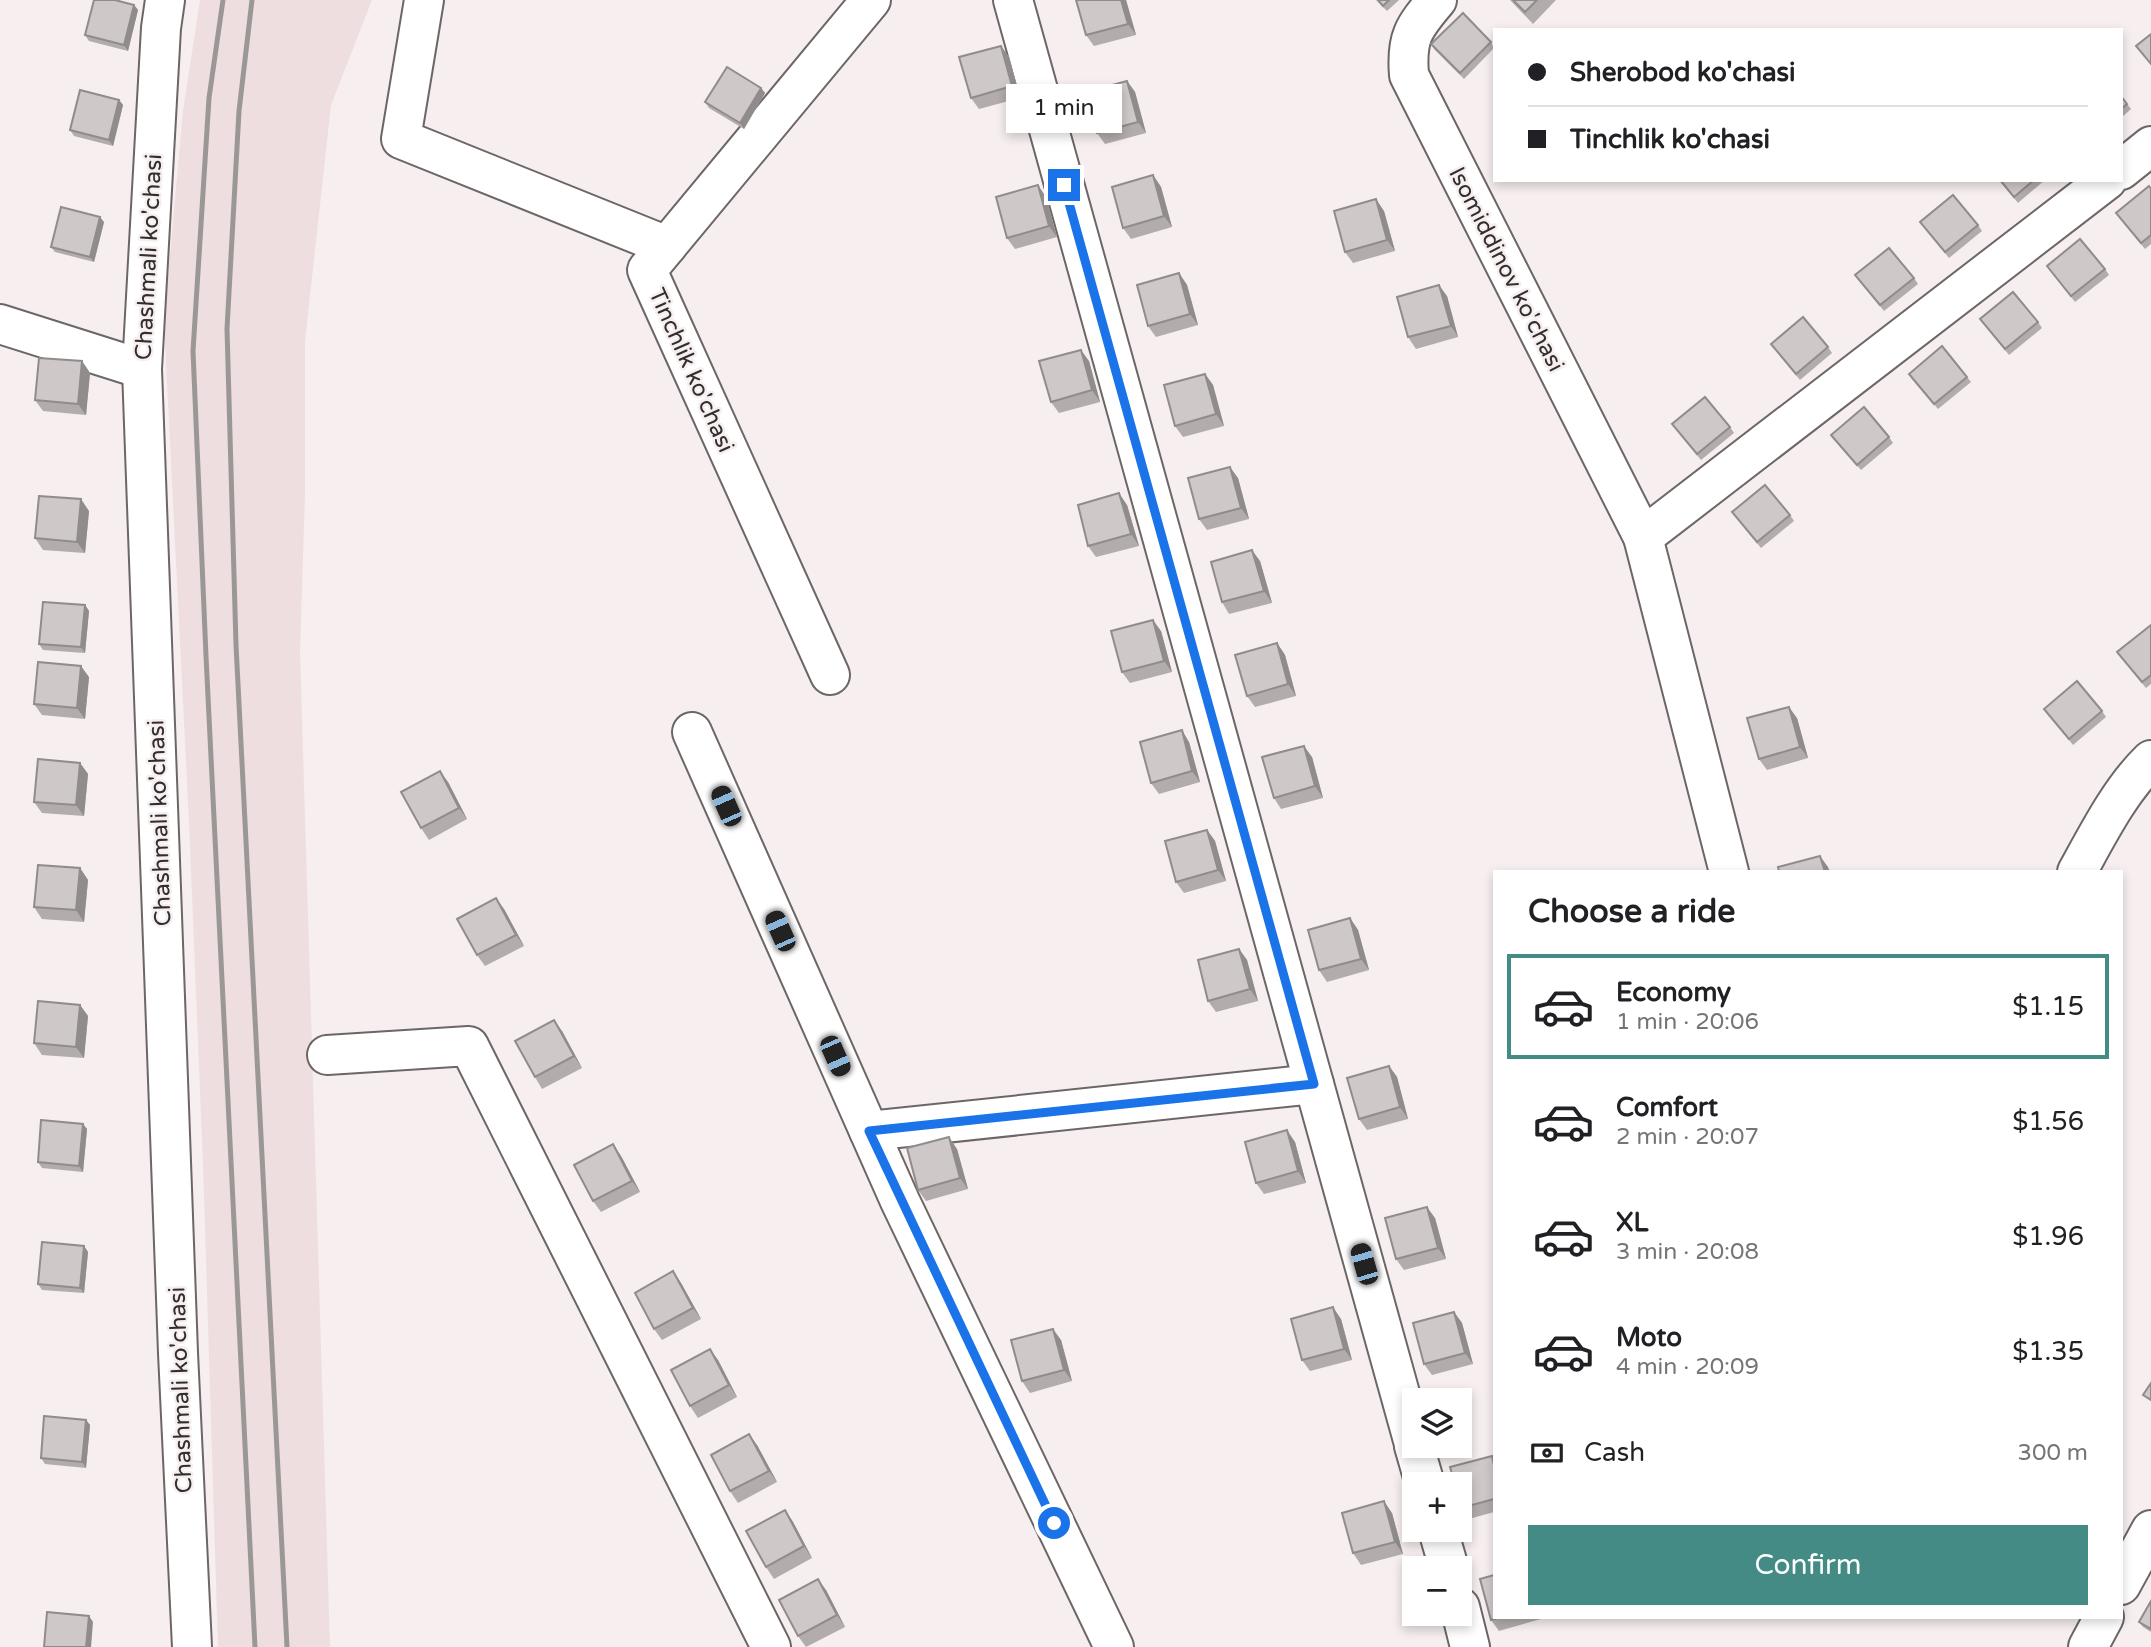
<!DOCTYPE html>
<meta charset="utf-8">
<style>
body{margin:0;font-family:"Varela Round",sans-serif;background:#f6f6f6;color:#202124;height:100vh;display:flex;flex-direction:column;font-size:26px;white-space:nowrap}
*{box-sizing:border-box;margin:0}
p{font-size:23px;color:#757577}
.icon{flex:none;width:38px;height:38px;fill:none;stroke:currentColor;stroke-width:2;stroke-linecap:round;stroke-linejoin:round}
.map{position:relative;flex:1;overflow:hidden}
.sheet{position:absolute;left:1493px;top:870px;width:630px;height:749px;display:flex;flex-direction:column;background:#fff;border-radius:0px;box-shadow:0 4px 10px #0003}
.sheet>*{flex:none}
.top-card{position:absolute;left:1493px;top:28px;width:630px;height:154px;border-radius:0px;box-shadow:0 4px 10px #0003;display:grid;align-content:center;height:154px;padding:0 35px;background:#fff}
.buttons{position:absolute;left:1402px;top:1388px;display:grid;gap:14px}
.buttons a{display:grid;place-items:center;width:70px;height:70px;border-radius:0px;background:#fff;box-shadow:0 4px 10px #0003;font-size:35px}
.end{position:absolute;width:32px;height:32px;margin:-16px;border:9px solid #1a73e8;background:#fff;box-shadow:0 0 0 4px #fff}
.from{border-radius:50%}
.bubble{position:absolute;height:49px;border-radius:0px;background:#fff;box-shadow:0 4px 10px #0003;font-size:23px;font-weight:600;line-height:49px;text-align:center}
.car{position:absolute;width:21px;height:42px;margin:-21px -10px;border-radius:9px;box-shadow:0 0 5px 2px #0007;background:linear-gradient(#222 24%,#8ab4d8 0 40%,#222 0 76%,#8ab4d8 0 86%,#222 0)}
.top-card b{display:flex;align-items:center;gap:24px;height:66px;font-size:26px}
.top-card b+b{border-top:2px solid #e0e0e0}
.top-card i{width:18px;height:18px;background:#202124}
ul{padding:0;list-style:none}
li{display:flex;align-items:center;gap:21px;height:105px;margin:0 14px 10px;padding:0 21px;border:4px solid transparent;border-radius:0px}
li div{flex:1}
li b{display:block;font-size:26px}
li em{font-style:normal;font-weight:600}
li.on{border-color:#448b85}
li>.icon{width:63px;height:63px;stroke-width:1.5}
h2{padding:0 35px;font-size:32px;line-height:84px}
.pay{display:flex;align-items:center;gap:18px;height:77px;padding:0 35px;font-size:26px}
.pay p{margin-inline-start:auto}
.button{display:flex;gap:14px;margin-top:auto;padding:14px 35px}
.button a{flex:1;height:80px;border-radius:0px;background:#448b85;color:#fff;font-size:28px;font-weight:600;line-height:80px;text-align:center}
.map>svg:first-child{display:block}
.built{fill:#eedee0}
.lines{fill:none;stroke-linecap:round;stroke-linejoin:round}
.minor-casing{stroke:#6d6667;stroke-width:42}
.minor{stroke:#fff;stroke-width:38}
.rail{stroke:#9c9797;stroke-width:5}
.wall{fill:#b2acac}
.shaded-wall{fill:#918c8c}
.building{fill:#cfc8c8;stroke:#918c8c;stroke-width:2}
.route{stroke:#1a73e8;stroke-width:9}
.labels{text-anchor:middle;stroke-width:5;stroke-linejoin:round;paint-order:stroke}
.street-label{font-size:23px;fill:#312e2e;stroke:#f6eeef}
</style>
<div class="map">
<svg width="2151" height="1647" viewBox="0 0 2151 1647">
<rect width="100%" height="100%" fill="#f6eeef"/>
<!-- built -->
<path class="built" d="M200 0H372L331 105 305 341V493L300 652 330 1647H218L203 1163 189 822 164 322 183 111Z"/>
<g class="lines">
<!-- minor casing -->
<g class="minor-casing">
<g id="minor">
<path d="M165 0 161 28 142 369 178 1353 192 1647"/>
<path d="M424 0 401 139 667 246"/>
<path d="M1013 0 1414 1444"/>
<path d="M1437 0C1413 28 1406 38 1409 75L1643 537"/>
<path d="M2121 170 2151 146"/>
<path d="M0 324 142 369"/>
<path d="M830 675 647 270 871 0"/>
<path d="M692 732 900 1201 1114 1647"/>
<path d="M1729 872 1643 537 2107 180"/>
<path d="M2077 872C2098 834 2120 790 2151 760"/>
<path d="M327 1055 469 1046 771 1647"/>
<path d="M869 1131 1314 1084"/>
<path d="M1414 1446 1425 1484"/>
<path d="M1438 1530 1449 1568"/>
<path d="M2121 1585 2151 1530"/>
<path d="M1460 1607 1470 1647"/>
<path d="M2088 1647 2104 1617"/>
</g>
</g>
<!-- minor -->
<use href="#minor" class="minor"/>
<!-- rail -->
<g class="rail">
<path d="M223 0 209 98 193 351 206 656 255 1647"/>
<path d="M252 0 239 111 227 329 236 645 287 1647"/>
</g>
</g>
<!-- wall -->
<g class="wall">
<path d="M1076 0H1126L1136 35 1094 46 1086 35Z"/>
<path d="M1376 0H1399L1387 11Z"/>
<path d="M1510 0H1556L1533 24Z"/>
<path d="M134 5 138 10 128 51 89 41 85 35Z"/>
<path d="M1491 42 1494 48 1464 79 1435 50 1431 44Z"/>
<path d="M1001 46 1009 57 1020 98 979 109 971 98Z"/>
<path d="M1127 81 1135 92 1146 133 1105 144 1097 133Z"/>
<path d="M761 88 765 93 744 129 709 108 705 102Z"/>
<path d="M2121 96 2131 109 2121 118Z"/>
<path d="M119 100 123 105 113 146 74 136 70 130Z"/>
<path d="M1153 175 1161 187 1172 227 1131 239 1123 228Z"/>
<path d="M1999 180H2045L2018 203Z"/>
<path d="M2151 189V244L2145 249 2116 213Z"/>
<path d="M1046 197 1057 237 1015 249 1007 238Z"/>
<path d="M1384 211 1395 251 1353 263 1345 252Z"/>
<path d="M104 222 94 262 55 252 51 247Z"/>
<path d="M1920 222 1978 225 1982 231 1949 258Z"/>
<path d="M2047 266 2105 269 2109 275 2075 302Z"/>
<path d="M1179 273 1187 285 1198 325 1156 337 1148 326Z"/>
<path d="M1855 275 1914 278 1918 284 1884 311Z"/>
<path d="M1447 296 1458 337 1416 349 1408 337Z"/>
<path d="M1980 319 2038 322 2042 328 2009 355Z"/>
<path d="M1771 344 1828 347 1832 353 1800 380Z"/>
<path d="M82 361 90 373 86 415 43 411 35 400Z"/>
<path d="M1089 361 1100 402 1059 413 1051 402Z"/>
<path d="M1205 374 1213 385 1224 426 1183 437 1175 426Z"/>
<path d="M1909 374 1967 377 1971 382 1938 409Z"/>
<path d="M1672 424 1730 427 1734 433 1701 460Z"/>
<path d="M1831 435 1889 437 1893 443 1861 470Z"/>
<path d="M1238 478 1249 519 1207 530 1199 519Z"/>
<path d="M1127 505 1139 546 1096 557 1088 546Z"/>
<path d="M89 511 85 553 43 550 35 538Z"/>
<path d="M1732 512 1790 515 1794 521 1761 548Z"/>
<path d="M1260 561 1272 603 1229 614 1222 602Z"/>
<path d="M85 605 89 611 85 653 43 650 39 644Z"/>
<path d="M2151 626V684L2146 688 2117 652Z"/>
<path d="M1161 631 1172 672 1130 683 1122 672Z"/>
<path d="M1277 643 1285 655 1296 696 1255 707 1247 696Z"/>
<path d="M89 677 85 719 42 715 34 704Z"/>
<path d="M2044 709 2102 711 2106 717 2073 745Z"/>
<path d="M1797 718 1808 758 1767 770 1759 759Z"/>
<path d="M1189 742 1200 782 1159 794 1151 783Z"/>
<path d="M1312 757 1323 798 1281 809 1274 798Z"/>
<path d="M80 763 88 774 84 816 42 813 34 802Z"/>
<path d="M448 782 467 819 429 840 421 828Z"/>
<path d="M1207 830 1215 841 1226 881 1184 893 1176 882Z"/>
<path d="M80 868 88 880 84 922 42 919 34 907Z"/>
<path d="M504 909 524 946 485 966 477 955Z"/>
<path d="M1350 918 1358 930 1369 970 1327 982 1319 970Z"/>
<path d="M1239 949 1247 960 1258 1001 1216 1012 1208 1001Z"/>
<path d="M80 1005 88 1016 84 1058 42 1055 34 1043Z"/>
<path d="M562 1031 582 1068 542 1089 535 1077Z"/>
<path d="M1389 1066 1397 1077 1408 1119 1367 1130 1359 1119Z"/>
<path d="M83 1124 87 1129 83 1172 42 1168 38 1162Z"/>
<path d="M1295 1142 1306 1183 1264 1194 1256 1183Z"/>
<path d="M957 1149 968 1189 926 1201 918 1190Z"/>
<path d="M621 1156 640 1192 601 1212 593 1201Z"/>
<path d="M1435 1218 1446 1259 1404 1270 1396 1259Z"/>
<path d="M84 1246 88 1252 84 1293 42 1290 38 1284Z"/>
<path d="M673 1271 681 1283 701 1319 662 1340 654 1329Z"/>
<path d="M1454 1312 1462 1323 1473 1364 1432 1375 1424 1364Z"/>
<path d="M1341 1319 1352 1360 1310 1371 1302 1360Z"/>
<path d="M1061 1340 1072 1381 1030 1393 1022 1381Z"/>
<path d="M718 1360 737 1397 698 1418 690 1406Z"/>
<path d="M86 1420 90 1425 86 1468 45 1464 41 1458Z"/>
<path d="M757 1445 777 1482 738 1503 730 1491Z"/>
<path d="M1492 1456 1494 1459V1512L1469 1519 1461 1508Z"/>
<path d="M785 1510 793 1522 812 1558 774 1579 766 1567Z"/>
<path d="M1392 1513 1403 1554 1361 1565 1353 1553Z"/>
<path d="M826 1590 845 1627 806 1647 798 1636Z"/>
<path d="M2151 1601V1632L2143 1627 2139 1622Z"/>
<path d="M1494 1617H1541V1619L1499 1631 1491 1620Z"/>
</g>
<!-- shaded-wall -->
<g class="shaded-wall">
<path d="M1121 0H1126L1136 35 1128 24Z"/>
<path d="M134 5 138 10 128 51 124 45Z"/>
<path d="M1001 46 1009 57 1020 98 1012 86Z"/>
<path d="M1127 81 1135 92 1146 133 1138 122Z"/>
<path d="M761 88 765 93 744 129 740 123Z"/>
<path d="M119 100 123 105 113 146 109 140Z"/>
<path d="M1153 175 1161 187 1172 227 1164 216Z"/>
<path d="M1038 185 1046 197 1057 237 1049 226Z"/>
<path d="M1376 199 1384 211 1395 251 1387 240Z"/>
<path d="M100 217 104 222 94 262 90 257Z"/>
<path d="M1179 273 1187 285 1198 325 1190 314Z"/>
<path d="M1439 285 1447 296 1458 337 1451 326Z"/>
<path d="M1081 350 1089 361 1100 402 1092 390Z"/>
<path d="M82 361 90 373 86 415 78 404Z"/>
<path d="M1205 374 1213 385 1224 426 1216 414Z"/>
<path d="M1230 467 1238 478 1249 519 1241 508Z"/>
<path d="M1119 493 1127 505 1139 546 1131 534Z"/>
<path d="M81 499 89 511 85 553 77 542Z"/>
<path d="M1252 550 1260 561 1272 603 1264 591Z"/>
<path d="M85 605 89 611 85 653 81 647Z"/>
<path d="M1153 620 1161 631 1172 672 1164 661Z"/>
<path d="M1277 643 1285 655 1296 696 1288 684Z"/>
<path d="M81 666 89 677 85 719 77 708Z"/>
<path d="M1789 707 1797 718 1808 758 1800 747Z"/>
<path d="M1182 730 1189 742 1200 782 1192 771Z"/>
<path d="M1304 746 1312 757 1323 798 1315 786Z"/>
<path d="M80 763 88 774 84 816 76 805Z"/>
<path d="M440 771 448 782 467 819 459 808Z"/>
<path d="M1207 830 1215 841 1226 881 1218 870Z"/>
<path d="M1820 856 1828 867 1830 872H1825Z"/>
<path d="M80 868 88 880 84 922 76 910Z"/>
<path d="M496 898 504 909 524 946 516 935Z"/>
<path d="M1350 918 1358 930 1369 970 1361 959Z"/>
<path d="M1239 949 1247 960 1258 1001 1250 989Z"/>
<path d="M80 1005 88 1016 84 1058 76 1047Z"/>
<path d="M554 1020 562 1031 582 1068 574 1056Z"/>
<path d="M1389 1066 1397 1077 1408 1119 1400 1107Z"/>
<path d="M83 1124 87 1129 83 1172 79 1166Z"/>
<path d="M1287 1130 1295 1142 1306 1183 1298 1171Z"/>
<path d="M949 1137 957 1149 968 1189 960 1178Z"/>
<path d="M613 1144 621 1156 640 1192 632 1181Z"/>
<path d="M1427 1207 1435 1218 1446 1259 1438 1248Z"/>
<path d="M84 1246 88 1252 84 1293 80 1288Z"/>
<path d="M673 1271 681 1283 701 1319 693 1308Z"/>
<path d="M1333 1307 1341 1319 1352 1360 1344 1349Z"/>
<path d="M1454 1312 1462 1323 1473 1364 1465 1353Z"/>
<path d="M1053 1329 1061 1340 1072 1381 1064 1370Z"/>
<path d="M710 1349 718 1360 737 1397 729 1385Z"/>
<path d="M86 1420 90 1425 86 1468 82 1462Z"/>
<path d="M749 1434 757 1445 777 1482 769 1471Z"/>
<path d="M1384 1501 1392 1513 1403 1554 1395 1542Z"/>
<path d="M785 1510 793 1522 812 1558 804 1546Z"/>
<path d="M818 1579 826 1590 845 1627 837 1615Z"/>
<path d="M89 1616 93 1622 91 1647H86Z"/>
</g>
<!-- building -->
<g class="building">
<path d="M94 0H115L134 5 124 45 85 35Z"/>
<path d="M1076 0H1121L1128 24 1086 35Z"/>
<path d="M1378 0H1389L1383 6Z"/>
<path d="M1513 0H1537L1525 12Z"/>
<path d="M1463 13 1491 42 1460 73 1431 44Z"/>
<path d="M2151 34V64L2136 46Z"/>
<path d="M1001 46 1012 86 971 98 959 57Z"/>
<path d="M727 67 761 88 740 123 705 102Z"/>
<path d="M1127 81 1138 122 1097 133 1086 92Z"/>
<path d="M80 90 119 100 109 140 70 130Z"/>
<path d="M2121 96 2127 104 2121 109Z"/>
<path d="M1153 175 1164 216 1123 228 1112 187Z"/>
<path d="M2000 180H2034L2014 197Z"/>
<path d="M1038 185 1049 226 1007 238 996 197Z"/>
<path d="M2149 186 2151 189V235L2141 243 2116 213Z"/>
<path d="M1953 195 1978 225 1945 252 1920 222Z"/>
<path d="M1376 199 1387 240 1345 252 1334 211Z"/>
<path d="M61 207 100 217 90 257 51 247Z"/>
<path d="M2080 239 2105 269 2071 296 2047 266Z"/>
<path d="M1889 248 1914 278 1880 305 1855 275Z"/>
<path d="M1179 273 1190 314 1148 326 1137 285Z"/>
<path d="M1439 285 1451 326 1408 337 1397 297Z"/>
<path d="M2013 292 2038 322 2005 349 1980 319Z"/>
<path d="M1803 317 1828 347 1796 374 1771 344Z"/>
<path d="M1942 346 1967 377 1934 404 1909 374Z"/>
<path d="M1081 350 1092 390 1051 402 1039 361Z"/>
<path d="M39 358 82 361 78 404 35 400Z"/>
<path d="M1205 374 1216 414 1175 426 1164 385Z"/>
<path d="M1705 397 1730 427 1697 454 1672 424Z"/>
<path d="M1864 407 1889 437 1857 465 1831 435Z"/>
<path d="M1230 467 1241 508 1199 519 1188 478Z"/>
<path d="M1765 485 1790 515 1757 542 1732 512Z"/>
<path d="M1119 493 1131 534 1088 546 1078 505Z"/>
<path d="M39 496 81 499 77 542 35 538Z"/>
<path d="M1252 550 1264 591 1222 602 1211 562Z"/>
<path d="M43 602 85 605 81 647 39 644Z"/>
<path d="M1153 620 1164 661 1122 672 1111 631Z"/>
<path d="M2151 625V675L2142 682 2117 652Z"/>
<path d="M1277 643 1288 684 1247 696 1235 655Z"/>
<path d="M38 662 81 666 77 708 34 704Z"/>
<path d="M2077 681 2102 711 2069 739 2044 709Z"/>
<path d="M1789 707 1800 747 1759 759 1747 718Z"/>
<path d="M1182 730 1192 771 1151 783 1140 742Z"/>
<path d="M1304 746 1315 786 1274 798 1262 757Z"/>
<path d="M38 759 80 763 76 805 34 802Z"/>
<path d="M440 771 459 808 421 828 401 792Z"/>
<path d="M1207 830 1218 870 1176 882 1165 841Z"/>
<path d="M1820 856 1825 872H1779L1778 867Z"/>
<path d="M38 865 80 868 76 910 34 907Z"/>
<path d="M496 898 516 935 477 955 457 919Z"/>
<path d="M1350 918 1361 959 1319 970 1308 930Z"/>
<path d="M1239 949 1250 989 1208 1001 1198 960Z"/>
<path d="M38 1001 80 1005 76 1047 34 1043Z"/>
<path d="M554 1020 574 1056 535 1077 515 1041Z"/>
<path d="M1389 1066 1400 1107 1359 1119 1347 1078Z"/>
<path d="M41 1120 83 1124 79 1166 38 1162Z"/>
<path d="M1287 1130 1298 1171 1256 1183 1245 1142Z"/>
<path d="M949 1137 960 1178 918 1190 907 1148Z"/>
<path d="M613 1144 632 1181 593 1201 574 1165Z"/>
<path d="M1427 1207 1438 1248 1396 1259 1385 1218Z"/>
<path d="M42 1242 84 1246 80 1288 38 1284Z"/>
<path d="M673 1271 693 1308 654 1329 635 1293Z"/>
<path d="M1333 1307 1344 1349 1302 1360 1291 1319Z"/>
<path d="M1454 1312 1465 1353 1424 1364 1413 1323Z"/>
<path d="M1053 1329 1064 1370 1022 1381 1011 1340Z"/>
<path d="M710 1349 729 1385 690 1406 671 1370Z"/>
<path d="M2151 1383V1400L2143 1395Z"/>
<path d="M44 1416 86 1420 82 1462 41 1458Z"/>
<path d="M749 1434 769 1471 730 1491 711 1455Z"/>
<path d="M1492 1456 1494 1465V1499L1461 1508 1460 1502V1484H1455L1450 1467Z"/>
<path d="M1384 1501 1395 1542 1353 1553 1342 1513Z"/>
<path d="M785 1510 804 1546 766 1567 746 1531Z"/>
<path d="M1494 1575V1617H1501L1491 1620 1480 1579Z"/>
<path d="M818 1579 837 1615 798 1636 779 1600Z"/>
<path d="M2151 1601V1629L2139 1622Z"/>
<path d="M47 1612 89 1616 86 1647H44Z"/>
</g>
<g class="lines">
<!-- route -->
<path class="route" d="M1054 1523 869 1131 1314 1084 1064 185"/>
</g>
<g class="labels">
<!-- street labels -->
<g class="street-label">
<text transform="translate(148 257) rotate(-87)" y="8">Chashmali ko'chasi</text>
<text transform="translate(1507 269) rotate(63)" y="8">Isomiddinov ko'chasi</text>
<text transform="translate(692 370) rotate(66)" y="8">Tinchlik ko'chasi</text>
<text transform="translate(159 823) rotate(-92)" y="8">Chashmali ko'chasi</text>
<text transform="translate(180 1390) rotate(-92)" y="8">Chashmali ko'chasi</text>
</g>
</g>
</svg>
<div class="buttons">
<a><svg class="icon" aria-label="layers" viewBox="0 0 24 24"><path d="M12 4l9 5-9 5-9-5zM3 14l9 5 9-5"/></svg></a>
<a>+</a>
<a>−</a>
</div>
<i class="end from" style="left:1054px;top:1523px"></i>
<i class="end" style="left:1064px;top:185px"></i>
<div class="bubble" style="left:1006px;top:84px;width:116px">1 min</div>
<i class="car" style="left:726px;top:806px;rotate:336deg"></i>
<i class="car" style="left:780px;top:931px;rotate:336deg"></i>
<i class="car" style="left:835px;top:1056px;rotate:156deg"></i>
<i class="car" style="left:1364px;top:1264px;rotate:344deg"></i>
<div class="top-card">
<b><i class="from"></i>Sherobod ko'chasi</b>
<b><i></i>Tinchlik ko'chasi</b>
</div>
<section class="sheet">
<h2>Choose a ride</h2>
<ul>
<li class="on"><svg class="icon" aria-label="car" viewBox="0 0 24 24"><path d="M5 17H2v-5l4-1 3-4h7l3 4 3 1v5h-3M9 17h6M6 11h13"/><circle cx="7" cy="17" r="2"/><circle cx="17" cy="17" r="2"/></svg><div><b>Economy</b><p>1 min · 20:06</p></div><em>$1.15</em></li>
<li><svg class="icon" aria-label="car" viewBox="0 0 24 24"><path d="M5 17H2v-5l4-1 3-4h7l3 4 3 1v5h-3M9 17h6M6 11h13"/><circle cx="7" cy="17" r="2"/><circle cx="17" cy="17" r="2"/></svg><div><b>Comfort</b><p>2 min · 20:07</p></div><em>$1.56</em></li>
<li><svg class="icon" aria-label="car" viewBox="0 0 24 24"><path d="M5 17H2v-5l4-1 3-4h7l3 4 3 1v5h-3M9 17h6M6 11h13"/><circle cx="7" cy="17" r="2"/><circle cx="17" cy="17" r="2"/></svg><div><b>XL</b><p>3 min · 20:08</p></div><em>$1.96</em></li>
<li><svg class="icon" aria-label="car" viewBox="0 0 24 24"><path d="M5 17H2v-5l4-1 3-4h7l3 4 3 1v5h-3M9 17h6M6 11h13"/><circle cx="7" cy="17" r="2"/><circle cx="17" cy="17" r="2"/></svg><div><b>Moto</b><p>4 min · 20:09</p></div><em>$1.35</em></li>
</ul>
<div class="pay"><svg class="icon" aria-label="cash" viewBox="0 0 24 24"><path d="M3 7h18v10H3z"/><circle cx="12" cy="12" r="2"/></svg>Cash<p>300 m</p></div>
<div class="button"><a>Confirm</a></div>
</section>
</div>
